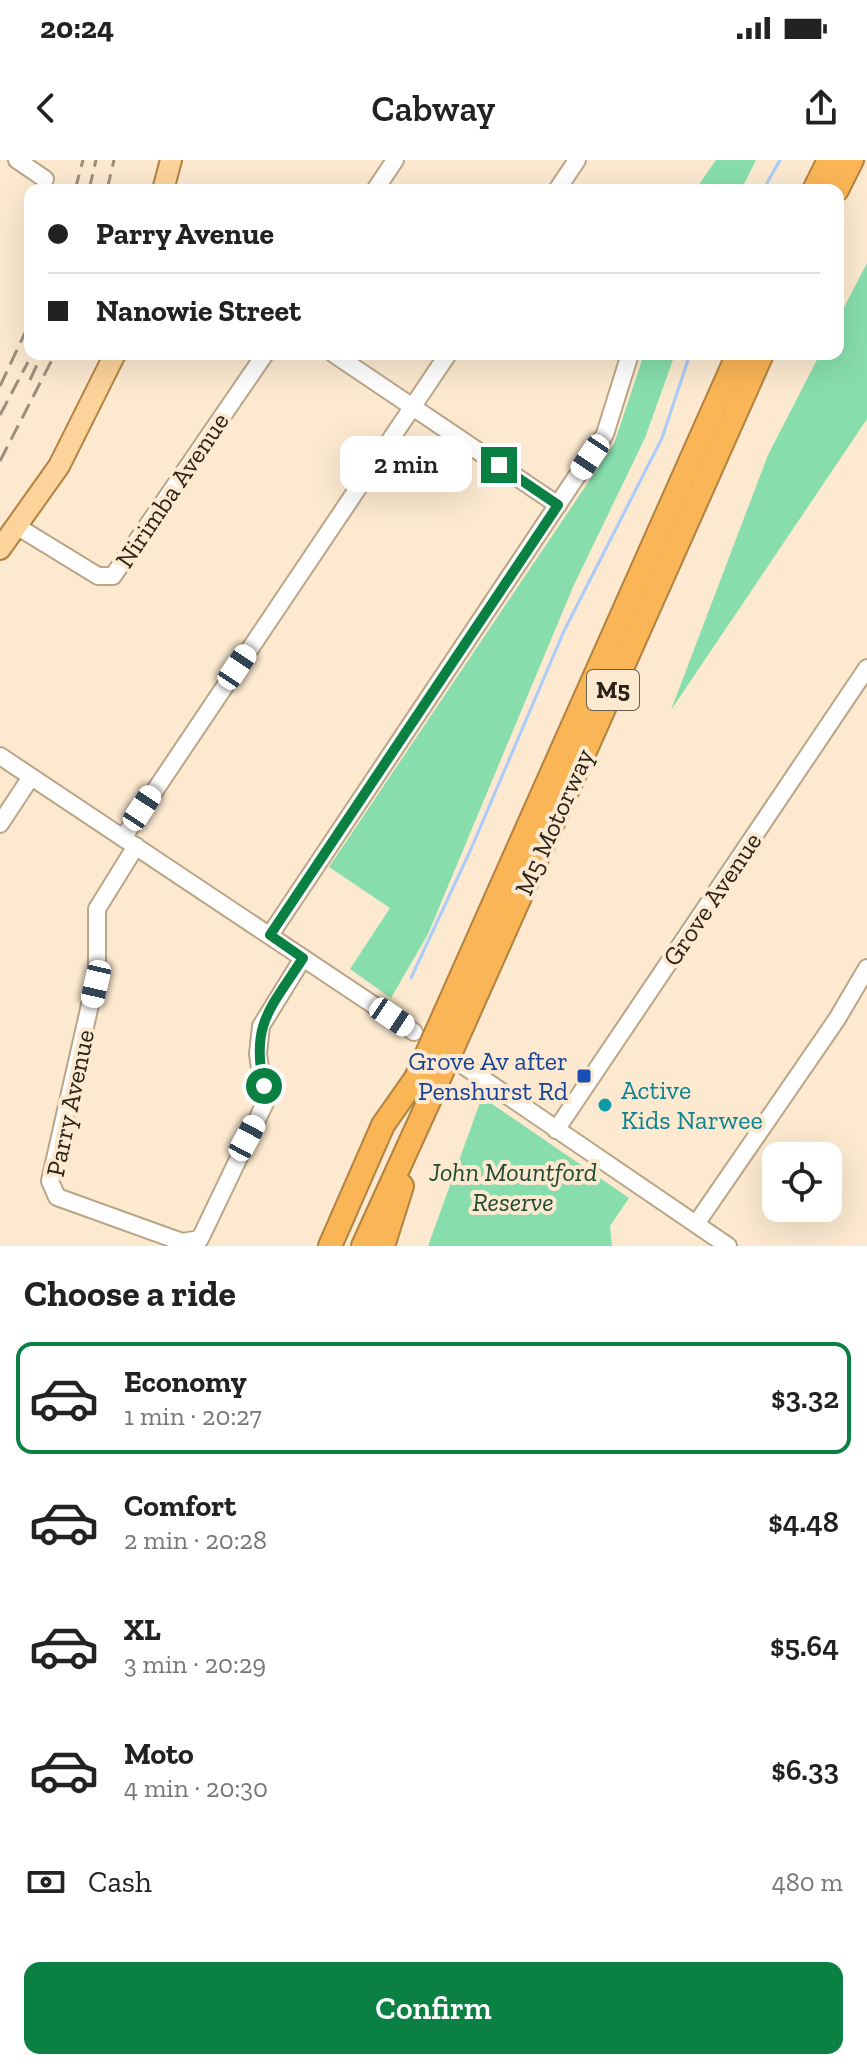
<!DOCTYPE html>
<meta charset="utf-8">
<style>
body{margin:0;font-family:"Zilla Slab",serif;background:#f6f6f6;color:#222;height:100vh;display:flex;flex-direction:column;font-size:30px;white-space:nowrap}
*{box-sizing:border-box;margin:0}
p{font-size:26px;color:#767676}
.icon{flex:none;width:44px;height:44px;fill:none;stroke:currentColor;stroke-width:2;stroke-linecap:round;stroke-linejoin:round}
.map{position:relative;height:1086px;overflow:hidden}
.details{display:flex;flex-direction:column;background:#fff;flex:1}
.details>*{flex:none}
.guide{position:absolute;left:24px;top:24px;width:820px;height:176px;border-radius:16px;box-shadow:0 8px 32px #0002;display:grid;align-content:center;height:176px;padding:0 24px;background:#fff}
.tools{position:absolute;left:762px;top:982px;display:grid;gap:16px}
.tools a{display:grid;place-items:center;width:80px;height:80px;border-radius:16px;background:#fff;box-shadow:0 8px 32px #0002;font-size:40px}
.end{position:absolute;width:36px;height:36px;margin:-18px;border:10px solid #0b8043;background:#fff;box-shadow:0 0 0 4px #fff}
.from{border-radius:50%}
.bubble{position:absolute;height:56px;border-radius:16px;background:#fff;box-shadow:0 8px 32px #0002;font-size:26px;font-weight:600;line-height:56px;text-align:center}
.car{position:absolute;width:24px;height:48px;margin:-24px -12px;border-radius:10px;box-shadow:0 0 6px 2px #0007;background:linear-gradient(#fff 24%,#345 0 40%,#fff 0 76%,#345 0 86%,#fff 0)}
.guide b{display:flex;align-items:center;gap:28px;height:76px;font-size:30px}
.guide b+b{border-top:2px solid #e0e0e0}
.guide i{width:20px;height:20px;background:#222}
ul{padding:0;list-style:none}
li{display:flex;align-items:center;gap:24px;height:112px;margin:0 16px 12px;padding:0 8px;border:4px solid transparent;border-radius:16px}
li div{flex:1}
li b{display:block;font-size:30px}
li em{font-style:normal;font-weight:600}
li.current{border-color:#0b8043}
li>.icon{width:72px;height:72px;stroke-width:1.5}
h2{padding:0 24px;font-size:36px;line-height:96px}
.pay{display:flex;align-items:center;gap:20px;height:88px;padding:0 24px;font-size:30px}
.pay p{margin-inline-start:auto}
.cta{display:flex;gap:16px;margin-top:auto;padding:16px 24px}
.cta a{flex:1;height:92px;border-radius:16px;background:#0b8043;color:#fff;font-size:32px;font-weight:600;line-height:92px;text-align:center}
.status{display:flex;justify-content:space-between;align-items:center;height:56px;padding:0 40px;background:#fff;direction:ltr}
.status svg{height:22px;fill:currentColor}
header{display:flex;justify-content:space-between;align-items:center;height:104px;padding:0 24px;background:#fff;font-size:36px;font-weight:600}
.map>svg:first-child{display:block}
.green{fill:#87deac}
.lines{fill:none;stroke-linecap:round;stroke-linejoin:round}
.stream{stroke:#a9ccfa;stroke-width:3}
.minor-casing{stroke:#bba587;stroke-width:20}
.major-casing{stroke:#b28240;stroke-width:24}
.highway-casing{stroke:#b28240;stroke-width:26}
.minor{stroke:#fff;stroke-width:16}
.major{stroke:#fcd39a;stroke-width:20}
.highway{stroke:#fab556;stroke-width:22}
.rail{stroke:#9c8e7b;stroke-width:3;stroke-dasharray:16 8;stroke-linecap:butt}
.highway-bridge-casing{stroke:#b28240;stroke-width:26;stroke-linecap:butt}
.highway-bridge{stroke:#fab556;stroke-width:22}
.route{stroke:#0b8043;stroke-width:10}
.transit-dot{fill:#1a4fb4;stroke:#fce9d0;stroke-width:3}
.culture-dot{fill:#0f9aa8;stroke:#fce9d0;stroke-width:3}
.labels{text-anchor:middle;stroke-width:8;stroke-linejoin:round;paint-order:stroke}
.shield{fill:#fce9d0;stroke:#6a5e4f;stroke-width:2}
.shield-label{font-size:24px;font-weight:bold;fill:#2c2318}
.street-label{font-size:26px;fill:#2c2318;stroke:#fce9d0}
.transit-label{font-size:26px;fill:#164399;stroke:#fce9d0;text-anchor:end}
.culture-label{font-size:26px;fill:#0d838f;stroke:#fce9d0;text-anchor:start}
.park-label{font-size:26px;font-style:italic;fill:#204933;stroke:#fce9d0}
</style>
<div class="status"><b>20:24</b><svg viewBox="0 0 49 12"><path d="M0 12V9h3v3zM5 12V6h3v6zM10 12V3h3v9zM15 12V0h3v12zM26 1h20v11H26zM47 4h2v5h-2z"/></svg></div>
<header><svg class="icon" aria-label="back" viewBox="0 0 24 24"><path d="M15 5l-7 7 7 7"/></svg>Cabway<svg class="icon" aria-label="share" viewBox="0 0 24 24"><path d="M12 15V3M7 8l5-5 5 5M5 13v7h14v-7"/></svg></header>
<div class="map">
<svg width="867" height="1086" viewBox="0 0 867 1086">
<rect width="100%" height="100%" fill="#fce9d0"/>
<!-- green -->
<g class="green">
<path d="M716 0H756L741 30H695Z"/>
<path d="M867 103V259L671 550 768 295 820 194H838V159Z"/>
<path d="M644 194H675L645 278 573 427 428 774 391 838 350 809 390 748 329 707 614 284Z"/>
<path d="M482 937 629 1038 610 1066 612 1086H428Z"/>
</g>
<g class="lines">
<!-- stream -->
<g class="stream">
<path d="M763 30 780 0"/>
<path d="M411 818 471 689 564 471 662 278 690 194"/>
</g>
<!-- minor casing -->
<g class="minor-casing">
<g id="minor">
<path d="M17 0 45 19"/>
<path d="M375 30 395 0"/>
<path d="M557 30 577 0"/>
<path d="M334 194 558 345"/>
<path d="M18 367 98 416H113L265 194"/>
<path d="M0 596 414 872"/>
<path d="M0 664 31 617"/>
<path d="M123 678 448 194"/>
<path d="M136 686 97 749V814L50 1021 57 1037 182 1082 200 1079 265 943 258 894 261 866 303 798"/>
<path d="M270 775 605 274 630 194"/>
<path d="M464 906 728 1086"/>
<path d="M556 970 867 508"/>
<path d="M696 1064 837 859 867 808"/>
</g>
</g>
<!-- major casing -->
<g class="major-casing">
<g id="major">
<path d="M163 30 171 0"/>
<path d="M0 389 59 306 115 194"/>
</g>
</g>
<!-- highway casing -->
<g class="highway-casing">
<g id="highway">
<path d="M814 30 829 0"/>
<path d="M837 30 852 0"/>
<path d="M445 853 738 194"/>
<path d="M463 865 762 194"/>
<path d="M330 1086 383 965 416 918"/>
<path d="M363 1086 434 930"/>
<path d="M383 1086 402 1026"/>
</g>
</g>
<!-- minor -->
<use href="#minor" class="minor"/>
<!-- major -->
<use href="#major" class="major"/>
<!-- highway -->
<use href="#highway" class="highway"/>
<!-- rail -->
<g class="rail">
<path d="M75 30 83 0"/>
<path d="M89 30 96 0"/>
<path d="M107 30 114 0"/>
<path d="M30 220 42 194"/>
<path d="M0 226 30 162"/>
<path d="M0 255 28 202"/>
<path d="M0 301 55 194"/>
</g>
<!-- highway-bridge casing -->
<g class="highway-bridge-casing">
<g id="highway-bridge">
<path d="M416 918 445 853"/>
<path d="M434 930 463 865"/>
</g>
</g>
<!-- highway-bridge -->
<use href="#highway-bridge" class="highway-bridge"/>
</g>
<g class="lines">
<!-- route -->
<path class="route" d="M264 926C250 864 271 848 303 798L270 775 558 345 499 305"/>
</g>
<!-- markers -->
<rect class="transit-dot" x="576" y="908" width="16" height="16" rx="4"/>
<circle class="culture-dot" cx="605" cy="945" r="8"/>
<g class="labels">
<!-- shield labels -->
<rect class="shield" x="587" y="510" width="52" height="40" rx="6"/>
<g class="shield-label">
<text x="613" y="538">M5</text>
</g>
<!-- street labels -->
<g class="street-label">
<text transform="translate(172 330) rotate(-56)" y="9">Nirimba Avenue</text>
<text transform="translate(554 662) rotate(-66)" y="9">M5 Motorway</text>
<text transform="translate(712 739) rotate(-56)" y="9">Grove Avenue</text>
<text transform="translate(70 943) rotate(-78)" y="9">Parry Avenue</text>
</g>
<!-- transit labels -->
<g class="transit-label">
<text x="568" y="910">Grove Av after<tspan x="568" dy="30">Penshurst Rd</tspan></text>
</g>
<!-- culture labels -->
<g class="culture-label">
<text x="621" y="939">Active<tspan x="621" dy="30">Kids Narwee</tspan></text>
</g>
<!-- park labels -->
<g class="park-label">
<text x="513" y="1021">John Mountford<tspan x="513" dy="30">Reserve</tspan></text>
</g>
</g>
</svg>
<div class="tools">
<a><svg class="icon" aria-label="locate" viewBox="0 0 24 24"><circle cx="12" cy="12" r="6"/><path d="M12 2v4M12 18v4M2 12h4M18 12h4"/></svg></a>
</div>
<i class="end from" style="left:264px;top:926px"></i>
<i class="end" style="left:499px;top:305px"></i>
<div class="bubble" style="left:340px;top:276px;width:132px">2 min</div>
<i class="car" style="left:590px;top:297px;rotate:214deg"></i>
<i class="car" style="left:237px;top:507px;rotate:34deg"></i>
<i class="car" style="left:142px;top:648px;rotate:33deg"></i>
<i class="car" style="left:96px;top:824px;rotate:193deg"></i>
<i class="car" style="left:392px;top:857px;rotate:124deg"></i>
<i class="car" style="left:247px;top:978px;rotate:28deg"></i>
<div class="guide">
<b><i class="from"></i>Parry Avenue</b>
<b><i></i>Nanowie Street</b>
</div>
</div>
<section class="details">
<h2>Choose a ride</h2>
<ul>
<li class="current"><svg class="icon" aria-label="car" viewBox="0 0 24 24"><path d="M5 17H2v-5l4-1 3-4h7l3 4 3 1v5h-3M9 17h6M6 11h13"/><circle cx="7" cy="17" r="2"/><circle cx="17" cy="17" r="2"/></svg><div><b>Economy</b><p>1 min · 20:27</p></div><em>$3.32</em></li>
<li><svg class="icon" aria-label="car" viewBox="0 0 24 24"><path d="M5 17H2v-5l4-1 3-4h7l3 4 3 1v5h-3M9 17h6M6 11h13"/><circle cx="7" cy="17" r="2"/><circle cx="17" cy="17" r="2"/></svg><div><b>Comfort</b><p>2 min · 20:28</p></div><em>$4.48</em></li>
<li><svg class="icon" aria-label="car" viewBox="0 0 24 24"><path d="M5 17H2v-5l4-1 3-4h7l3 4 3 1v5h-3M9 17h6M6 11h13"/><circle cx="7" cy="17" r="2"/><circle cx="17" cy="17" r="2"/></svg><div><b>XL</b><p>3 min · 20:29</p></div><em>$5.64</em></li>
<li><svg class="icon" aria-label="car" viewBox="0 0 24 24"><path d="M5 17H2v-5l4-1 3-4h7l3 4 3 1v5h-3M9 17h6M6 11h13"/><circle cx="7" cy="17" r="2"/><circle cx="17" cy="17" r="2"/></svg><div><b>Moto</b><p>4 min · 20:30</p></div><em>$6.33</em></li>
</ul>
<div class="pay"><svg class="icon" aria-label="cash" viewBox="0 0 24 24"><path d="M3 7h18v10H3z"/><circle cx="12" cy="12" r="2"/></svg>Cash<p>480 m</p></div>
<div class="cta"><a>Confirm</a></div>
</section>
